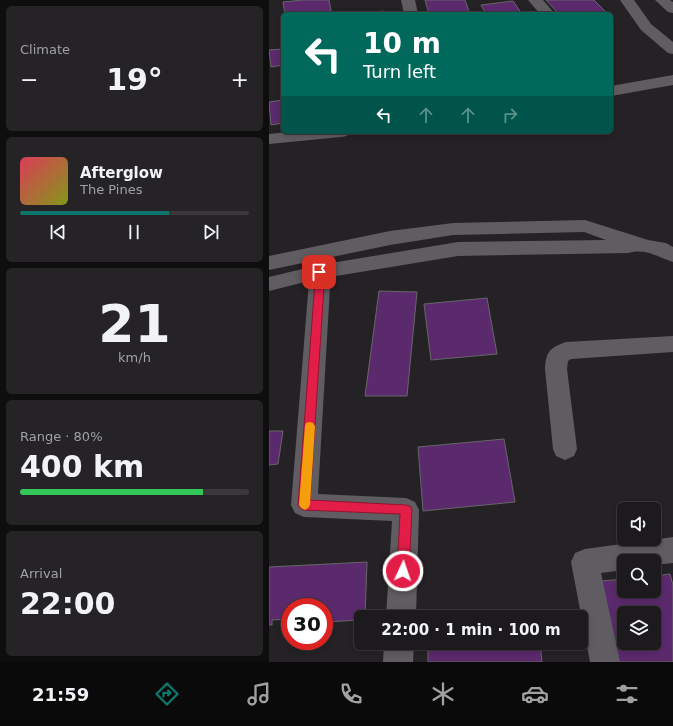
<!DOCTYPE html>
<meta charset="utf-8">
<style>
body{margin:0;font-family:"DejaVu Sans",sans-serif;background:#252325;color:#f1f3f6;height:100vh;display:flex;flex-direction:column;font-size:15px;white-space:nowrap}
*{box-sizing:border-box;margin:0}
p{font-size:13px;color:#a0a1a3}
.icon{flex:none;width:22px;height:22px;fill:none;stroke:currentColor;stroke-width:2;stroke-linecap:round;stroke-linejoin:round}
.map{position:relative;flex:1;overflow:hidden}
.sheet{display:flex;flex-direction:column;gap:6px;padding:6px;background:#0f0e0f;width:269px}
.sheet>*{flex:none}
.top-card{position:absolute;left:12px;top:12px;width:332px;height:122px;border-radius:6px;box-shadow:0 2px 6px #0003,0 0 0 1px #3a383b;background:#00695c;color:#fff;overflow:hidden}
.controls{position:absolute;left:348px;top:502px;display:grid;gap:8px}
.controls a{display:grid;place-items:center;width:44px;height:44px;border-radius:6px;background:#1c1a1c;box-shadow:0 2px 6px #0003,0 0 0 1px #3a383b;font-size:20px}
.speed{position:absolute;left:12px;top:598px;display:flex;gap:8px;font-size:20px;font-weight:700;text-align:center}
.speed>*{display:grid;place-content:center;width:52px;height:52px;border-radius:50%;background:#1c1a1c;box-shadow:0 2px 6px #0003,0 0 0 1px #3a383b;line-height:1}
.speed .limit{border:6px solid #d22;background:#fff;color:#111}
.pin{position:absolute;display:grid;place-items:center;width:34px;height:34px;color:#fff;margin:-17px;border-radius:8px;box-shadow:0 2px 6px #0006}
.me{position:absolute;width:44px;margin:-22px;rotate:3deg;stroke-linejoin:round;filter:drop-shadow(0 0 3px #0008)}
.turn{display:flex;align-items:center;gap:14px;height:84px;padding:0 16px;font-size:18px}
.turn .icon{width:52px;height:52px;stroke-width:2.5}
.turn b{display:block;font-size:28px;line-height:34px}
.lanes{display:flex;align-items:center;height:38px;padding:0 16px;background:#0003;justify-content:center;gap:20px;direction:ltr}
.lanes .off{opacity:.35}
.big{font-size:30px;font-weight:700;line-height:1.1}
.sheet .tile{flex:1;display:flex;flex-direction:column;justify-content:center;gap:6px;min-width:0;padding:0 14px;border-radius:6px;background:#252325}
.sheet .dial{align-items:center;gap:0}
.dial b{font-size:52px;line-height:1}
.song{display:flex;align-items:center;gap:12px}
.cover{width:48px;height:48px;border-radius:6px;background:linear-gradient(135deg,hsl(350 70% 55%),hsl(70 70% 35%))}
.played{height:4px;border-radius:2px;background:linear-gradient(90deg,#0f766e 65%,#3a383b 65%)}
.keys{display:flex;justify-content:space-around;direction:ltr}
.heat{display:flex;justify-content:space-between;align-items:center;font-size:22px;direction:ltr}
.charge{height:6px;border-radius:3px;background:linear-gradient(90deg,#34c759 80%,#3a383b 0)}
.trip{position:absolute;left:85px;top:610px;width:234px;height:40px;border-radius:6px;background:#1c1a1c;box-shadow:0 2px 6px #0003,0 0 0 1px #3a383b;font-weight:700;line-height:40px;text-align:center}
.menu{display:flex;height:64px;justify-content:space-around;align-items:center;background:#0b0a0b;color:#a0a1a3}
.menu .icon{width:28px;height:28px}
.menu .on{color:#0f766e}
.menu b{font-size:18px;color:#f1f3f6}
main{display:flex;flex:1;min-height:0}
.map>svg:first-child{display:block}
.building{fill:#5b2a6d;stroke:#68666a;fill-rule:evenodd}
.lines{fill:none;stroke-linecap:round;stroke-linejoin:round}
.minor{fill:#5f5d61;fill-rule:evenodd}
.route{fill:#e11d48;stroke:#92132f}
.slow{fill:#f59e0b}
</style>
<main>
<section class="sheet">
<div class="tile"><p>Climate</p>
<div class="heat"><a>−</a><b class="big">19°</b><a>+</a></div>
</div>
<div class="tile">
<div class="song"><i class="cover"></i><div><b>Afterglow</b><p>The Pines</p></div></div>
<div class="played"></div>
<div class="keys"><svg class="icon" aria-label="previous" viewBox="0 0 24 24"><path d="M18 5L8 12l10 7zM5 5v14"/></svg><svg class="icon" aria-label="pause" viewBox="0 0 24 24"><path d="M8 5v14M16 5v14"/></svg><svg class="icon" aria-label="next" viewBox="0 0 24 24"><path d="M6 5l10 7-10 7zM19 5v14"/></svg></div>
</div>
<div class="tile dial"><b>21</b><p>km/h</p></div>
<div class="tile"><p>Range · 80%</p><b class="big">400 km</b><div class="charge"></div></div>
<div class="tile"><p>Arrival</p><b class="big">22:00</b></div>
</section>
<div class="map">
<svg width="404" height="662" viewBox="0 0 404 662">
<rect width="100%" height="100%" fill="#252226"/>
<g class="building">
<polygon points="34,0 60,0 62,11 38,14 16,14 14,2"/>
<polygon points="156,0 196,0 201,14 160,14"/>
<polygon points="277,0 325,0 339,14 290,14"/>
<polygon points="244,1 253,14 217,14 212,5"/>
<polygon points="114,11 115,14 85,14"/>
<polygon points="14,49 14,65 2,67 0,50"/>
<polygon points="14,100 14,123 2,125 0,102"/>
<polygon points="110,291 148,292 138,396 96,396"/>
<polygon points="218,298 228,354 162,360 155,304"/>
<polygon points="0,431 14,431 9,464 0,465"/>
<polygon points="235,439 246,502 154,511 149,447"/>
<polygon points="98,562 96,617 92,617 92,620 56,622 55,607 21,607 21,619 3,620 3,625 0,625 0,567"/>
<path d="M401,574L404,585V662H349L332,581L355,579V591H385V576ZM355,613H385V643H355Z"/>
<polygon points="267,613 268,617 192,617"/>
<polygon points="159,643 271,643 273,662 159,662"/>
</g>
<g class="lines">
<g class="minor">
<polygon points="132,0 146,0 149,14 135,14"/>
<polygon points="259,0 274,0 286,14 271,14"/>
<polygon points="351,0 365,0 382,24 404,42 404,54 399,53 372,30"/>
<polygon points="386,0 401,0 404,2 404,13 399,12"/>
<polygon points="404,75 404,85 342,96 342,86"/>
<polygon points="19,132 80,132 78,136 72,137 0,144 0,134"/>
<path d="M316,220L379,240L397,243L404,247V262C388,257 377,248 360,253L189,256L61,277V287L49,494L137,498L146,502L150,510L147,617H117L123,521L35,517L26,513L22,505L40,281L0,291V277L50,265L189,242L337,240L315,232L184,235L121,245L0,270V256L121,231L184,223Z"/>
<path d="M404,336V352L302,359L299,361L298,369L308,449L305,456L296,460L287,456L284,449L276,369C277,352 280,348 297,342Z"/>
<polygon points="404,537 404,563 385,565 385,561 355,561 355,570 332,573 351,662 321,662 302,562 306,553 316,549"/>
<polygon points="115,643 145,643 144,662 114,662"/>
</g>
</g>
<polygon class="route" points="47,269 52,269 54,272 55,287 41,500 137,505 141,506 143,510 140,571 138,575 134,576 130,575 128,571 131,514 35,510 31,508 29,505"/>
<polygon class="slow" points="41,422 44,423 46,426 41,505 39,508 36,510 32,508 30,505 36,426 37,423"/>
</svg>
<div class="controls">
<a><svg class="icon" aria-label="sound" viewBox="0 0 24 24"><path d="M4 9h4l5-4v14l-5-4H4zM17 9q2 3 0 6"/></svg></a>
<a><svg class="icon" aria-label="search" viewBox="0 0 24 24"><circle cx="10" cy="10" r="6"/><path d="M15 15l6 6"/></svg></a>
<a><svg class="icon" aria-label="layers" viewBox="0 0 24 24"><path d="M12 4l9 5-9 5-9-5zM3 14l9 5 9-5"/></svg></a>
</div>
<div class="speed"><div class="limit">30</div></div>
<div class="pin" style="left:50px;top:272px;background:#d93025"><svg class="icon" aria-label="arrive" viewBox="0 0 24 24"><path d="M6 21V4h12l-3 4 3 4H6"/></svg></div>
<svg class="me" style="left:134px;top:571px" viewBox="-20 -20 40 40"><circle r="17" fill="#e11d48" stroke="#fff" stroke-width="3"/><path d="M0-11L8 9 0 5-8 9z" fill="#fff"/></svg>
<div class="trip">22:00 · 1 min · 100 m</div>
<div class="top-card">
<div class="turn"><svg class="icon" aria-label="left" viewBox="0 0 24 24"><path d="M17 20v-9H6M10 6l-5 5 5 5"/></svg><div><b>10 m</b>Turn left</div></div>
<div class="lanes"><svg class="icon" aria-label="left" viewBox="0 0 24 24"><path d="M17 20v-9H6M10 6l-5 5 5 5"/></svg><svg class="icon off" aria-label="ahead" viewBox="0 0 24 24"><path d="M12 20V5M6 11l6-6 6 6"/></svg><svg class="icon off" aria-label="ahead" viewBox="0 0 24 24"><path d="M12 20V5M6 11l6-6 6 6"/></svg><svg class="icon off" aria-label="right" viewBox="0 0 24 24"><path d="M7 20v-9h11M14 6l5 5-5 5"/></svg></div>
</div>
</div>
</main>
<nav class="menu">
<b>21:59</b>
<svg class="icon on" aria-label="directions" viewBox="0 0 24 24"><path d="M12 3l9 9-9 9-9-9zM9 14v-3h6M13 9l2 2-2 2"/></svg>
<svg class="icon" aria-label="music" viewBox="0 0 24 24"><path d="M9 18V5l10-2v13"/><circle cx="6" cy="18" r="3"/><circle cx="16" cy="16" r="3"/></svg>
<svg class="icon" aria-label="phone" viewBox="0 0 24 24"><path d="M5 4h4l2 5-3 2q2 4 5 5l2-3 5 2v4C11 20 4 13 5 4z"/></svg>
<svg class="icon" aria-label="climate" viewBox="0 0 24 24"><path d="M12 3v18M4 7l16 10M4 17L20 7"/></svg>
<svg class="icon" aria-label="car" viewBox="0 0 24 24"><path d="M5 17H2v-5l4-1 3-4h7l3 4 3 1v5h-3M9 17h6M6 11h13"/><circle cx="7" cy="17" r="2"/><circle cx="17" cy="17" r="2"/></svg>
<svg class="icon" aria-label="filters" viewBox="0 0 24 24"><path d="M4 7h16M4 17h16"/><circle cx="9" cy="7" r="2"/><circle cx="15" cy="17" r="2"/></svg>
</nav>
